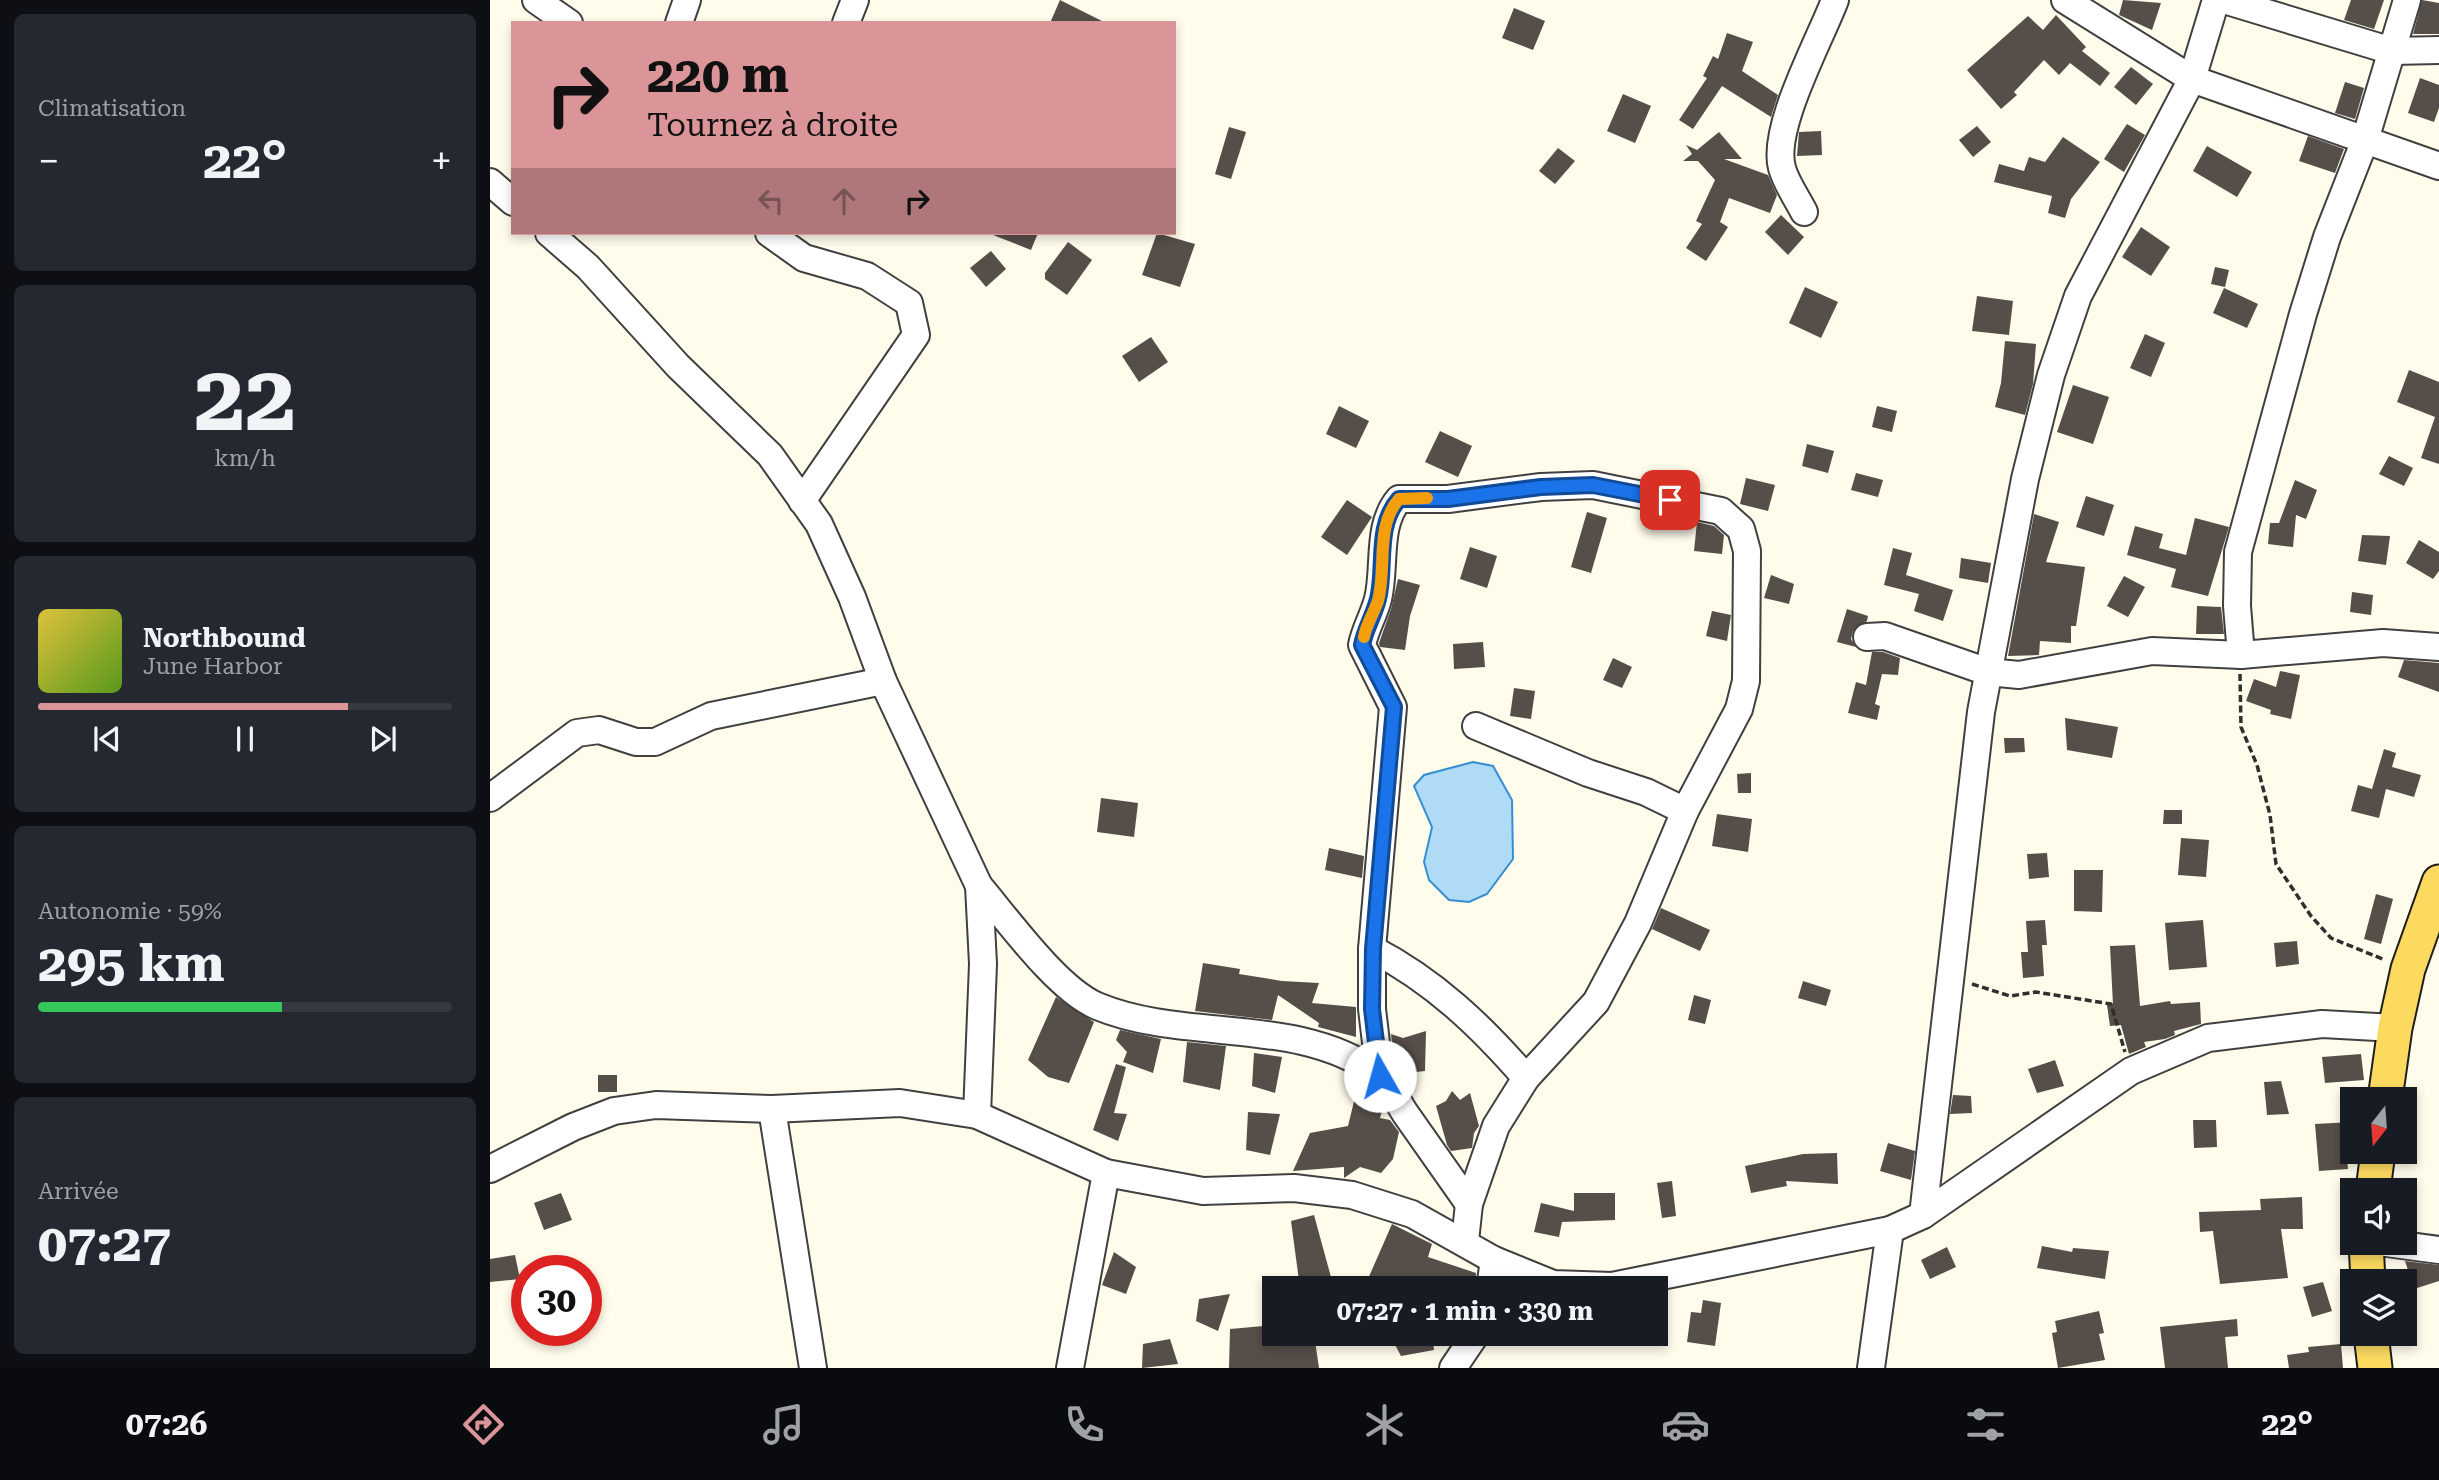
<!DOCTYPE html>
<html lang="fr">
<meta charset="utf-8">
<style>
body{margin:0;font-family:"Roboto Serif",serif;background:#242831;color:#f1f3f6;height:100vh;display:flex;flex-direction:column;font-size:26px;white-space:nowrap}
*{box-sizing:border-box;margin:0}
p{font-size:23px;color:#9ea1a6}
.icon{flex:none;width:38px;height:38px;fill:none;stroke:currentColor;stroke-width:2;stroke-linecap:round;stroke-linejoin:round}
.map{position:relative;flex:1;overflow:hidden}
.details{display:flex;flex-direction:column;gap:14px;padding:14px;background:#0d0f14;width:490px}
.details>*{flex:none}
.banner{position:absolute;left:21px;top:21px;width:665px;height:214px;border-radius:0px;box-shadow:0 4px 10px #0003;background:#db9598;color:#111;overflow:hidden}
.needle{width:46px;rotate:197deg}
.fabs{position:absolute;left:1850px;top:1087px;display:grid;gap:14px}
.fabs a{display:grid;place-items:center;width:77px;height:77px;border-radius:0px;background:#171b24;box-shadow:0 4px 10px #0003;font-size:35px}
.speed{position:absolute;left:21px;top:1255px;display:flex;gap:14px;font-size:35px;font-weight:700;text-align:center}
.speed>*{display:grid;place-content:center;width:91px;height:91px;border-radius:50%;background:#171b24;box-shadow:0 4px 10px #0003;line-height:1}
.speed .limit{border:10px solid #d22;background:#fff;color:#111}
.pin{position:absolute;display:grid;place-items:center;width:60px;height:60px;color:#fff;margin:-30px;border-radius:14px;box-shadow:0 4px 10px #0006}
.me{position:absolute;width:77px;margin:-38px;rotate:353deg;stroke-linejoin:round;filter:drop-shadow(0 0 5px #0008)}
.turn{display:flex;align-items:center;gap:24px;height:147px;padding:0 21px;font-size:32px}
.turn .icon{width:91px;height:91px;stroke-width:2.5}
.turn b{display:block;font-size:49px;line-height:60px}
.lanes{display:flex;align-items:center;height:66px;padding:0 21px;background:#0003;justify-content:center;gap:35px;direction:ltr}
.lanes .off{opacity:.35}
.big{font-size:52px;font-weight:700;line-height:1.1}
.details .tile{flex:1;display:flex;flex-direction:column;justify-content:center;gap:10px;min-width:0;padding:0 24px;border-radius:10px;background:#242831}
.details .dial{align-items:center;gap:0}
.dial b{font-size:91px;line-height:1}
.song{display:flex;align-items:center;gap:21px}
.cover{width:84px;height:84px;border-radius:10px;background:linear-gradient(135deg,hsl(50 70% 55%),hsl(90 70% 35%))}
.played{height:7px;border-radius:4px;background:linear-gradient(90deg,#db9598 75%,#363941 75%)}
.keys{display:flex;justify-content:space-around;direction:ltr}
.heat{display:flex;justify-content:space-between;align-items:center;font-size:38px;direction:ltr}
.charge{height:10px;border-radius:5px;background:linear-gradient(90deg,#34c759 59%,#363941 0)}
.trip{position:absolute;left:772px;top:1276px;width:406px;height:70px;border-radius:0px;background:#171b24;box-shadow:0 4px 10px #0003;font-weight:700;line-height:70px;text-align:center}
.tabs{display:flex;height:112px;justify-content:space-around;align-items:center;background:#090b0e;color:#9ea1a6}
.tabs .icon{width:49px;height:49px}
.tabs .active{color:#db9598}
.tabs b{font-size:32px;color:#f1f3f6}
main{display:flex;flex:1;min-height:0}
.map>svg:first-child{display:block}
.water{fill:#b0dbf7;stroke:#358ed0;stroke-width:2}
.building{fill:#564e49}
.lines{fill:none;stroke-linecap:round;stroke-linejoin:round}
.minor-casing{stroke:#404040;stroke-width:30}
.major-casing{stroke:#1e1e1e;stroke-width:37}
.path{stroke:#2f2f2f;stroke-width:3.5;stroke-dasharray:7 3.5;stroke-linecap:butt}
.minor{stroke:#fff;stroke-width:26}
.major{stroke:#fcda60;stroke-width:33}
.route-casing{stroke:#114b97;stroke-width:18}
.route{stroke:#1a73e8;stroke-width:12}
.slow{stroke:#f59e0b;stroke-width:12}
</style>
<main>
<section class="details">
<div class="tile"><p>Climatisation</p>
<div class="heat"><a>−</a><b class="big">22°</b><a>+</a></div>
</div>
<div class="tile dial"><b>22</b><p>km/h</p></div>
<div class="tile">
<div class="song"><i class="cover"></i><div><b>Northbound</b><p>June Harbor</p></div></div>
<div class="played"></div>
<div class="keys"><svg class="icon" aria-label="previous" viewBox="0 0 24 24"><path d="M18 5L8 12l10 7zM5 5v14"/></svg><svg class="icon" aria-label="pause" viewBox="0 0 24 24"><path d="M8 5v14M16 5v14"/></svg><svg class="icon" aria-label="next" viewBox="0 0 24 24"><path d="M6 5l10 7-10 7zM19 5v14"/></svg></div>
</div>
<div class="tile"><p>Autonomie · 59%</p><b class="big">295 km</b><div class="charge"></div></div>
<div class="tile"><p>Arrivée</p><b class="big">07:27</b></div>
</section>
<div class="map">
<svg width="1949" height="1368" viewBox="0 0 1949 1368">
<rect width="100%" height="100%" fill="#fffcec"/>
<polygon class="water" points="983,762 1003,766 1022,800 1023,859 997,894 979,902 959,900 939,880 934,862 942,827 924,786 934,775"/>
<g class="building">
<polygon points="570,0 616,23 560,23"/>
<polygon points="1633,0 1671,3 1662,30 1629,15"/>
<polygon points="1861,0 1894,0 1884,29 1854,20"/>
<polygon points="1932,0 1949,3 1949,34 1923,34"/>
<polygon points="1024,8 1055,21 1043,50 1012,38"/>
<polygon points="1566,15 1596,47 1592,51 1620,73 1610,86 1580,63 1569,75 1554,60 1524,92 1527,95 1511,109 1477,70 1538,16 1553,30"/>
<polygon points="1237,33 1263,42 1252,71 1288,95 1281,117 1232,86 1203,129 1189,120 1217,78 1213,76 1223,56 1228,59"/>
<polygon points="1641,67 1663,84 1646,105 1624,87"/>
<polygon points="1930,78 1949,85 1949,108 1944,122 1918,113"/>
<polygon points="1855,82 1874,88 1865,119 1845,113"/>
<polygon points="1133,94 1161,106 1145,143 1117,131"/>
<polygon points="1637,124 1655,135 1634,172 1614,159"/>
<polygon points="1487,126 1501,142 1483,157 1469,140"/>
<polygon points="739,127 756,132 741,179 725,174"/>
<polygon points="1331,131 1332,155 1307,156 1309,132"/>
<polygon points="1229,132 1252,159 1234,159 1278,175 1287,195 1280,213 1239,198 1230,222 1238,227 1216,261 1196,248 1212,224 1206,221 1225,180 1208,161 1193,161 1202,154 1196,145 1207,150"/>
<polygon points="1818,136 1854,149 1845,173 1809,161"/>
<polygon points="1573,137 1610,162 1581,199 1575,218 1558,213 1562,196 1504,182 1509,164 1534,171 1539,157 1555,162"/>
<polygon points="1717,146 1762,172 1747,197 1703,171"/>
<polygon points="1068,148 1085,161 1065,184 1049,171"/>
<polygon points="1291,215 1314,237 1298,255 1275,232"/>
<polygon points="1651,227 1680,247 1661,276 1632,257"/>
<polygon points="498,233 548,233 541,250"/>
<polygon points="667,233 705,244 690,287 652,275"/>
<polygon points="578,242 602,260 577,295 555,279 555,273"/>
<polygon points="501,251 516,269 496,287 480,268"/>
<polygon points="1725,267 1739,270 1735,287 1721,284"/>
<polygon points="1315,287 1348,302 1331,338 1299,323"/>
<polygon points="1734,288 1768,304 1757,328 1723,313"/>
<polygon points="1487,296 1523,301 1519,335 1482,331"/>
<polygon points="1655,334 1675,343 1661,377 1640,368"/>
<polygon points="661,337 678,362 649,382 632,356"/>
<polygon points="1515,341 1546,344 1543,384 1535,415 1505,407 1511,383"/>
<polygon points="1919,370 1949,382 1949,464 1931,458 1945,417 1907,402"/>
<polygon points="1583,385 1619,397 1603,444 1567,432"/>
<polygon points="849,406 879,421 866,448 836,434"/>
<polygon points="1387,406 1407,411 1402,432 1382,427"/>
<polygon points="950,431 982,446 968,477 935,462"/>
<polygon points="1317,444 1344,451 1338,473 1312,466"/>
<polygon points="1899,456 1923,468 1914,486 1889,474"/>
<polygon points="1366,473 1393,480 1388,497 1361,490"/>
<polygon points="1256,478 1285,485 1278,511 1250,504"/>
<polygon points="1805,480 1827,490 1816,519 1806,515 1803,547 1778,544 1780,523 1789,523"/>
<polygon points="1596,496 1624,505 1614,536 1586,527"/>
<polygon points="857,500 882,517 857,555 831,537"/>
<polygon points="1097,512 1117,518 1101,573 1081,567"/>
<polygon points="1544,514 1569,522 1556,562 1595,567 1586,626 1581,626 1581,643 1550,641 1549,655 1518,656"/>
<polygon points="1705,518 1739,527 1718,596 1681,587 1686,569 1637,555 1645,526 1673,534 1669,548 1696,555"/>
<polygon points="1207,522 1224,526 1234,535 1232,554 1204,551"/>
<polygon points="1872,535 1900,536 1896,565 1868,561"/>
<polygon points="1929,540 1949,552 1949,571 1943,579 1916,563"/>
<polygon points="980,547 1007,556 997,588 970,579"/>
<polygon points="1403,548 1422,553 1416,575 1463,590 1453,621 1424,611 1429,594 1394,585"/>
<polygon points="1471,558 1501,563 1498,583 1469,578"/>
<polygon points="1281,575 1304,584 1299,604 1274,598"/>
<polygon points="1634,576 1655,587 1638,617 1617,606"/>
<polygon points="908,579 930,585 920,616 915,650 890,647 889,643 901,609"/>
<polygon points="1862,592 1883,595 1881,615 1860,612"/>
<polygon points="1707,606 1731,607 1734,634 1706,634"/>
<polygon points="1357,609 1378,616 1377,621 1363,631 1361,639 1366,647 1347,642"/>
<polygon points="1222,611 1241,615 1237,641 1216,636"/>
<polygon points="993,642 995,667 964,669 963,644"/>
<polygon points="1382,652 1393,652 1410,658 1408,675 1392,674 1385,704 1390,706 1387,720 1358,713 1366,682 1376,685"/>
<polygon points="1123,658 1142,667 1132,688 1113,680"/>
<polygon points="1914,660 1949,663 1949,692 1908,677"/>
<polygon points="1790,671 1810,675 1801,719 1780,714 1781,710 1756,701 1764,679 1786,687"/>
<polygon points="1024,688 1045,691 1041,719 1020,716"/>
<polygon points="1575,718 1628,727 1622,758 1577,750"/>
<polygon points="1514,738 1534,738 1535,752 1515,753"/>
<polygon points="1894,749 1906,753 1902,767 1931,775 1924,797 1896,789 1889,818 1861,811 1868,785 1882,789"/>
<polygon points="1261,773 1261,793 1248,793 1247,774"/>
<polygon points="611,798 648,803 644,837 607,832"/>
<polygon points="1674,810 1692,810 1692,824 1673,824"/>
<polygon points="1227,814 1262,819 1258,852 1222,846"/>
<polygon points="1691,838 1719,840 1716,877 1688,875"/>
<polygon points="839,848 874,856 872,878 835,870"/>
<polygon points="1557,853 1559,877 1539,879 1537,854"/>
<polygon points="1584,870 1613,870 1612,912 1584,911"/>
<polygon points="1886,894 1903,899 1891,944 1874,939"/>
<polygon points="1171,908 1220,930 1210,951 1162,929"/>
<polygon points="1555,920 1557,945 1552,945 1554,976 1533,978 1531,952 1538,952 1536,921"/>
<polygon points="1713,920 1717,967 1679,970 1675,923"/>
<polygon points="1807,941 1809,964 1786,967 1784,943"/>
<polygon points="1645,945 1650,1006 1680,1001 1681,1004 1710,1002 1711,1024 1684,1031 1685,1035 1675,1039 1654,1042 1656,1047 1639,1054 1631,1025 1620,1026 1617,1005 1623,1005 1620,946"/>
<polygon points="713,963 750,969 749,974 792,981 829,983 822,1003 866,1007 866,1037 828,1027 829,1023 788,995 782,1020 705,1011"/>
<polygon points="1313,981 1341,990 1336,1006 1308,998"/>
<polygon points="1204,995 1221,1000 1215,1024 1198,1020"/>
<polygon points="566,997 604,1022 579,1083 558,1077 538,1060"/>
<polygon points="630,1030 671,1039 663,1073 633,1062 637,1052 626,1040"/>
<polygon points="936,1031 935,1071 909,1074 905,1069 901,1034 913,1038"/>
<polygon points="697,1042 736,1046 730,1090 693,1082"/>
<polygon points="764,1053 792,1057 785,1093 762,1086"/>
<polygon points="1871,1054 1874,1080 1835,1083 1832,1057"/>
<polygon points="1565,1060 1574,1086 1547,1093 1538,1069"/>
<polygon points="626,1064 636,1067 624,1113 637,1114 628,1141 603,1130"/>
<rect x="108" y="1075" width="19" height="17"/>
<polygon points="869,1081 881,1089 893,1107 890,1118 900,1120 909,1132 903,1159 891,1173 870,1167 854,1178 854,1167 803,1171 820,1133 858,1126"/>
<polygon points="1791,1081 1799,1114 1777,1115 1774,1082"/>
<polygon points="962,1091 970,1100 980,1093 989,1126 984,1133 982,1148 961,1151 957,1145 946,1106 956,1101"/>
<polygon points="1463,1095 1481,1096 1482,1113 1460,1114"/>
<polygon points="758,1112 790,1114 780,1155 756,1150"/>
<polygon points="1703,1120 1726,1120 1727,1147 1704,1148"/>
<polygon points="1862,1122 1862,1148 1856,1148 1858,1169 1829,1171 1825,1124"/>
<polygon points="1398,1143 1425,1151 1421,1180 1390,1171"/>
<polygon points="1347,1153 1348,1184 1296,1181 1297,1186 1261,1193 1255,1166 1313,1154"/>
<polygon points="1182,1181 1186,1216 1172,1218 1167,1183"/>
<polygon points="71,1193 82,1220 54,1230 44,1203"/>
<polygon points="1084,1193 1125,1193 1125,1220 1072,1222 1069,1237 1044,1232 1051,1203 1084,1211"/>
<polygon points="1812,1197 1813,1229 1791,1229 1798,1278 1730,1284 1723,1231 1710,1232 1709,1212 1771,1210 1770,1199"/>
<polygon points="824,1215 844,1288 810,1288 801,1221"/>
<polygon points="902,1224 942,1244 938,1257 986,1273 985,1288 874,1288"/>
<polygon points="1552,1246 1582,1252 1583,1248 1619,1251 1615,1279 1547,1268"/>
<polygon points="1457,1247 1466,1267 1440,1279 1431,1260"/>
<polygon points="624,1252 646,1267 636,1294 612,1285"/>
<polygon points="25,1255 30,1279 0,1282 0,1259"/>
<polygon points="1915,1261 1949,1265 1949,1281 1924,1289"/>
<polygon points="1833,1282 1842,1311 1822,1317 1813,1287"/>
<polygon points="740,1294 728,1331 706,1321 709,1299"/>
<polygon points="1213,1300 1231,1303 1225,1346 1197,1342 1201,1312 1211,1313"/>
<polygon points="1609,1311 1614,1333 1609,1334 1615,1360 1568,1368 1562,1333 1567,1332 1565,1321"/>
<polygon points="1747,1319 1748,1336 1735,1337 1738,1368 1675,1368 1670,1327"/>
<polygon points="784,1325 784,1334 824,1334 829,1368 739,1368 740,1329"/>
<polygon points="917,1334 942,1334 944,1350 911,1356 903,1341"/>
<polygon points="680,1339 688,1364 652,1368 653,1344"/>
<polygon points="1851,1344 1853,1368 1799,1368 1797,1355 1819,1352 1818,1347"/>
</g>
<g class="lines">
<g class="minor-casing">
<g id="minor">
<polyline points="46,0 79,23"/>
<polyline points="1575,0 1702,79 1726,0"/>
<polyline points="1734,0 1902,51 1949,50"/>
<polyline points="1917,0 1875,140 1837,237 1813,314 1748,552 1747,606 1751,655 1893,643 1949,647"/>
<polyline points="189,23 197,0"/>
<polyline points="356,23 365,0"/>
<polyline points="0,182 23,202"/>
<path d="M1314,212C1307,198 1296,183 1292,168C1281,128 1330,40 1345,0"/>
<polyline points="59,233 98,267 188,366 280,455 329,524 362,597 393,681 489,886 493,964 487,1115"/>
<polyline points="279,233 314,258 377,276 419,303 426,335 312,501"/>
<polyline points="1377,637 1395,636 1498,672 1529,675 1662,651 1751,655"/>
<polyline points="986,726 1098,773 1156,792 1195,811"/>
<polyline points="0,798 87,733 109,730 146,742 165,742 221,716 393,681"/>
<path d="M489,886C518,920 567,989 607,1006C696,1043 807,1015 888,1074C899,1083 907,1101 915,1113C936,1143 958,1174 979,1204"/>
<path d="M882,949C944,981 991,1026 1036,1078"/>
<path d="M890,1076L882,1009V949L903,707L872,645C875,629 884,615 888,599C896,567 886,526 909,499H958L1051,487L1103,485L1231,511L1251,529L1257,551L1256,681L1249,709L1195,811L1148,923L1106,1002L1036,1078L1006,1126L979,1204L975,1241"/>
<polyline points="282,1109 323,1368"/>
<polyline points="0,1169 83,1127 124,1111 166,1105 282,1109 410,1103 487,1115 616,1173 713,1191 804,1188 862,1195 922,1214 1004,1260 1063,1284 1122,1286 1400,1230 1433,1215 1641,1071 1718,1038 1832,1024 1905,1028"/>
<polyline points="1433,1215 1491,712 1535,479 1561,375 1588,296 1702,79 1949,166"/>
<polyline points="1889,1242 1949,1250"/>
<polyline points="1000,1288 1004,1260"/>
<polyline points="580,1368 616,1173"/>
<polyline points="963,1368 986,1334"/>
<polyline points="1381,1368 1400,1230"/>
</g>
</g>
<g class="major-casing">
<g id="major">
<polyline points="1895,1099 1905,1028 1918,969 1949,882"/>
<polyline points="1883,1190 1888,1152"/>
<polyline points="1876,1242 1878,1281"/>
<polyline points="1881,1334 1885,1368"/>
</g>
</g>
<g class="path">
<polyline points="1750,674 1751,727 1767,765 1780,815 1786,864 1821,916 1841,938 1895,960"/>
<polyline points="1482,984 1520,996 1546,992 1621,1004 1635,1052"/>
</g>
<use href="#minor" class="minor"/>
<use href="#major" class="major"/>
</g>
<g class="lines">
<g class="route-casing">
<path id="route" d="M890,1076L882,1009L883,949L904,707L872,645C875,629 884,615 888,599C896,567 885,526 909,499H958L1051,487L1103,485L1180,500"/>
</g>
<use href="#route" class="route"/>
<path class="slow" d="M874,637C876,624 884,613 888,601C897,568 885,526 909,499L937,498"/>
</g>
</svg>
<div class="fabs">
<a><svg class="needle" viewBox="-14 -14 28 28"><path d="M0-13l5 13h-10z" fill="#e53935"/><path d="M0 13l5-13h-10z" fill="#9ea1a6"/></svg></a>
<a><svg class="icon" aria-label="sound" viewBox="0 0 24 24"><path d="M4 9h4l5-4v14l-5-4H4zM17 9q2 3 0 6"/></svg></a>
<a><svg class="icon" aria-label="layers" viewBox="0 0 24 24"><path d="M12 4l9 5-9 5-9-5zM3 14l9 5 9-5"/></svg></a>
</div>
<div class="speed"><div class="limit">30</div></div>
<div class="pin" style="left:1180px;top:500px;background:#d93025"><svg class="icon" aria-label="arrive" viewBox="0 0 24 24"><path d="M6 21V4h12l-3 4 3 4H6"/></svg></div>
<svg class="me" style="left:890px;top:1076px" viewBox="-20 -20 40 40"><circle r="19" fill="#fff"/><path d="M0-13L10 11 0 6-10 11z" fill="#1a73e8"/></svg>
<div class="trip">07:27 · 1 min · 330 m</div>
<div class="banner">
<div class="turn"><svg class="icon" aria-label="right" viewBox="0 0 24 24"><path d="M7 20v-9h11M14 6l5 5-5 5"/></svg><div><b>220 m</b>Tournez à droite</div></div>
<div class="lanes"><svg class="icon off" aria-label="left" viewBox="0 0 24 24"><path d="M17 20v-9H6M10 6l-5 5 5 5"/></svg><svg class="icon off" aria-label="ahead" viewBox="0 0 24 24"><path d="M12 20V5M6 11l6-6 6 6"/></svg><svg class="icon" aria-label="right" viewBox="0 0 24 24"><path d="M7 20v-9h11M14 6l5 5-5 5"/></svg></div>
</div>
</div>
</main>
<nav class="tabs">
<b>07:26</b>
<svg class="icon active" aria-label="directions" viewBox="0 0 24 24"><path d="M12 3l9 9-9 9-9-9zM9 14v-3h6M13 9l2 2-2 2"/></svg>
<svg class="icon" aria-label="music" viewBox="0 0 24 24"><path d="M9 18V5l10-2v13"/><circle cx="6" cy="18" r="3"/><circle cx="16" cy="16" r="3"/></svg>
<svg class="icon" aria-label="phone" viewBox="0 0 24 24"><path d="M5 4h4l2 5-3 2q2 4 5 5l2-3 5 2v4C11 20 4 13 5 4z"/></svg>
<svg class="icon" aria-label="climate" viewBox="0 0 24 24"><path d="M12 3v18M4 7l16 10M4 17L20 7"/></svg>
<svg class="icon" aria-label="car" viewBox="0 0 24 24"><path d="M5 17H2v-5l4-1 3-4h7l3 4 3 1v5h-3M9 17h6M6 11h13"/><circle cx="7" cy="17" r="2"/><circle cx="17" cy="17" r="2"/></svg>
<svg class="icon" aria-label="filters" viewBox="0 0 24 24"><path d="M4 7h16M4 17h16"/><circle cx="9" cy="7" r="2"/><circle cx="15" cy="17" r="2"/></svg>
<b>22°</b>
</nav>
